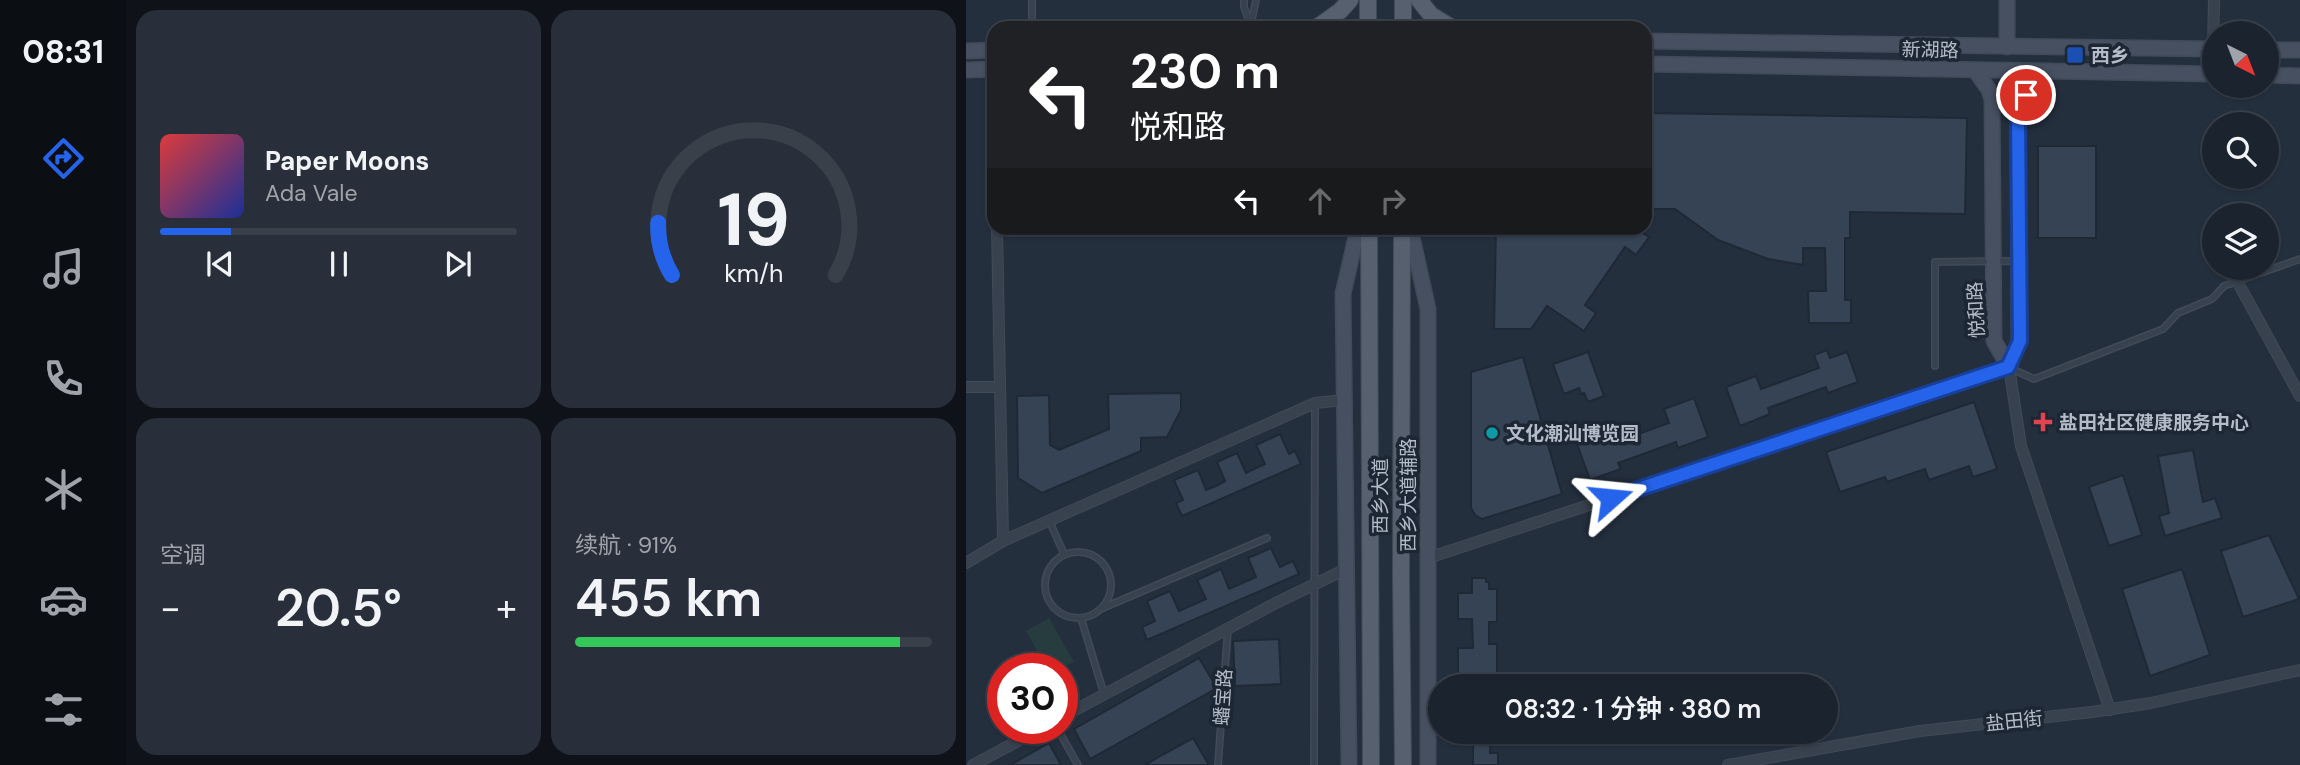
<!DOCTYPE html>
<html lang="zh">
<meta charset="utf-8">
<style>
body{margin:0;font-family:"DM Sans","Noto Sans SC",sans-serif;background:#282f3a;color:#f1f3f6;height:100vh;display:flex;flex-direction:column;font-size:26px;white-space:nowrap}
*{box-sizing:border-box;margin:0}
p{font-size:23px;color:#a0a4aa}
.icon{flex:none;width:38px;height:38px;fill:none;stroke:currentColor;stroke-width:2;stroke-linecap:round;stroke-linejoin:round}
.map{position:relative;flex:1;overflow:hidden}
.side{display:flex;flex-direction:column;gap:10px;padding:10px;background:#0f1319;width:840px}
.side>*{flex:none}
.hud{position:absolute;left:21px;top:21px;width:665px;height:214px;border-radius:21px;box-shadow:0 2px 5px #0004,0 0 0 2px #39404a;background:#202124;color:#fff;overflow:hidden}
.needle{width:46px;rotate:138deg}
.controls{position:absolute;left:1236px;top:21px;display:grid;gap:14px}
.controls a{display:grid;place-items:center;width:77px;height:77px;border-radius:50%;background:#1b232e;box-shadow:0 2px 5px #0004,0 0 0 2px #39404a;font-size:35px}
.speed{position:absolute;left:21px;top:653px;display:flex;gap:14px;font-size:35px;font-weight:700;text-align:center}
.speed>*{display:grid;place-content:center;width:91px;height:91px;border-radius:50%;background:#1b232e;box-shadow:0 2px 5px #0004,0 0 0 2px #39404a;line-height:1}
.speed .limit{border:10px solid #d22;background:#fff;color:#111}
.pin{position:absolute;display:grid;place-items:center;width:60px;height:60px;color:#fff;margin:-30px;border:4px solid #fff;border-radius:50%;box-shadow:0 2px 7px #0007}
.me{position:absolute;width:77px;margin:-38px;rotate:72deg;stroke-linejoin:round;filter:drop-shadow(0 0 5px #0008)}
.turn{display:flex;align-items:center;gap:24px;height:147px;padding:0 28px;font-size:32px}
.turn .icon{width:91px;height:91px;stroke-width:2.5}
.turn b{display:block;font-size:49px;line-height:60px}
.lanes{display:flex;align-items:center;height:66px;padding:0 28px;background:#0003;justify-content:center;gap:35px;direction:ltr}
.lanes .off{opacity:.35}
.big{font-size:52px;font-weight:600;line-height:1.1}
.side .card{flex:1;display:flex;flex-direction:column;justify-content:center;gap:10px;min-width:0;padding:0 24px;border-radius:21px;background:#282f3a}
.side .dial{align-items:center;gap:0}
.dial svg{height:182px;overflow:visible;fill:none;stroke:#39404a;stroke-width:7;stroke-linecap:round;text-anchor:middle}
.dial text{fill:#f1f3f6;stroke:none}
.song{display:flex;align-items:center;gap:21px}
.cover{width:84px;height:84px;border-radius:10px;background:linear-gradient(135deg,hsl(0 70% 55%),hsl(230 70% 35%))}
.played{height:7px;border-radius:4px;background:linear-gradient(90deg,#2563eb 20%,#39404a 20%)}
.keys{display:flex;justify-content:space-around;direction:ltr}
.heat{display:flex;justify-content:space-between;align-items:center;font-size:38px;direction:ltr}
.charge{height:10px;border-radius:5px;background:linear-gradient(90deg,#34c759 91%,#39404a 0)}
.side .tiles{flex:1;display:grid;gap:10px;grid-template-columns:repeat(2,1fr)}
.trip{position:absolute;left:462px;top:674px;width:410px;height:70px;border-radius:35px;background:#1b232e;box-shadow:0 2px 5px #0004,0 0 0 2px #39404a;font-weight:600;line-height:70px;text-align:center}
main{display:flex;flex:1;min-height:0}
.tab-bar{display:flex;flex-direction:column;width:126px;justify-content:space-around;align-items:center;background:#0b0e12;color:#a0a4aa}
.tab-bar .icon{width:49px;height:49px}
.tab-bar .on{color:#2563eb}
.tab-bar b{font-size:32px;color:#f1f3f6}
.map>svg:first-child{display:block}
.green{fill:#263c3f}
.building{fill:#364354;stroke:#1f2835;stroke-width:2}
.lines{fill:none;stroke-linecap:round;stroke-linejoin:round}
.lane-casing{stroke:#414a57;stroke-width:8}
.street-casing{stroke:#414a57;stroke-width:12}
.secondary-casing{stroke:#414a57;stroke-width:17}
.primary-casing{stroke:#414a57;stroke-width:18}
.lane{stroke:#38414e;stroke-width:5}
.street{stroke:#38414e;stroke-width:10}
.secondary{stroke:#465061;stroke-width:14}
.primary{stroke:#56606e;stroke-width:16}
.route-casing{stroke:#184099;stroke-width:18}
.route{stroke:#2563eb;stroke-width:12}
.transit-dot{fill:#1a4fb4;stroke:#1d2633;stroke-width:2.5}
.health-dot{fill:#e0444e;stroke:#1d2633;stroke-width:2.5}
.culture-dot{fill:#0f9aa8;stroke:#1d2633;stroke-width:2.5}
.labels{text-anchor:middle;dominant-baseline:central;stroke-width:7;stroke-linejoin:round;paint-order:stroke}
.street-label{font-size:19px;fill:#b4bcc9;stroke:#1d2633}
.poi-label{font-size:19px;font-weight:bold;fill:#b4bcc9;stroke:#1d2633;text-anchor:start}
</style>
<main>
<nav class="tab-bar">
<b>08:31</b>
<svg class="icon on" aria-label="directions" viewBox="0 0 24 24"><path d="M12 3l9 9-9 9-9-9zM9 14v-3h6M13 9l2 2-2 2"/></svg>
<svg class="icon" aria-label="music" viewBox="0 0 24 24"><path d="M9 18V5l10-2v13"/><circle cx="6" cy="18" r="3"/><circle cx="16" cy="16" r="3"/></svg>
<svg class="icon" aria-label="phone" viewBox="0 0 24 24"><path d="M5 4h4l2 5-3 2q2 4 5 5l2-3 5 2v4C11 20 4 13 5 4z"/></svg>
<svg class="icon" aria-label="climate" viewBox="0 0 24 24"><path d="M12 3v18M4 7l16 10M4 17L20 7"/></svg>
<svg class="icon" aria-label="car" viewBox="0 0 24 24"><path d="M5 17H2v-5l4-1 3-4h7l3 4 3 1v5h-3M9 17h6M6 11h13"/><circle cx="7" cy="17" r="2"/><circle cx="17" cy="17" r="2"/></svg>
<svg class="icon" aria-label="filters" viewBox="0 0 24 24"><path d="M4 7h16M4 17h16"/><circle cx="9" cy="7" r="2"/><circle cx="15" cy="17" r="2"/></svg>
</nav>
<section class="side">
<div class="tiles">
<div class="card">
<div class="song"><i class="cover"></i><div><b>Paper Moons</b><p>Ada Vale</p></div></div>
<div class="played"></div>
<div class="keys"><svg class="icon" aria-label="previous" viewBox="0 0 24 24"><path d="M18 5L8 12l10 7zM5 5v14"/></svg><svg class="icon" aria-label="pause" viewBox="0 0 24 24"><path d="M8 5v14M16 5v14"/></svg><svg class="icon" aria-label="next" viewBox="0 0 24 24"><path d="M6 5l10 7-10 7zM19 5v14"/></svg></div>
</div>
<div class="card dial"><svg viewBox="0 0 100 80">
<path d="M14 69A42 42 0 1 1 86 69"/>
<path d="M14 69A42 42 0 0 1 8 46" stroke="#2563eb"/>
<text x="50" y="56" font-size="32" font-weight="700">19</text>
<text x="50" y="72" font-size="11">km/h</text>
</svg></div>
<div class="card"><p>空调</p>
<div class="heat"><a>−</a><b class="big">20.5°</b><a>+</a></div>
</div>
<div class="card"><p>续航 · 91%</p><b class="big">455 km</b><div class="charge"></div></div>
</div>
</section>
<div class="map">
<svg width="1334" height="765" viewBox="0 0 1334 765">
<rect width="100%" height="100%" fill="#242f3e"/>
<polygon class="green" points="83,618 108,662 96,668 81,668 60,631"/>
<g class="building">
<polygon points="679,113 1001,118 999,214 884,212 884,238 879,238 879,300 885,300 885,323 843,323 842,291 860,291 859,248 837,248 837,265 802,259 752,240 709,209 679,209"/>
<rect x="1072" y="146" width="58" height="92"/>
<polygon points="530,228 669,228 683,237 670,255 659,247 619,305 630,313 618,331 581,306 565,329 528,329"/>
<polygon points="861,350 864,358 881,352 892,382 862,393 860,387 802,408 804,414 774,426 760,387 790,376 795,389 853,368 848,355"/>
<polygon points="622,352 638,396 622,402 618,393 615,394 613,388 598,394 587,364"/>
<polygon points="557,357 596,494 516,519 509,515 505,508 505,372"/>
<polygon points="215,393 215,410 201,437 175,438 175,451 76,493 52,478 51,396 83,395 84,445 93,450 143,429 142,394"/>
<polygon points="728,398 742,437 712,448 710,442 652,463 655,469 624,480 610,441 640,430 645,444 703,423 698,409"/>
<polygon points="1008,402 1031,469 1007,477 1003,466 963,480 959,469 921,482 919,477 874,492 860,452"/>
<polygon points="314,434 323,454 329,451 335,464 216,516 210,503 217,500 208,480 232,470 240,490 250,486 259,481 251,462 271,453 280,473 290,468 299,464 290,445"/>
<polygon points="1227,450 1237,502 1249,498 1256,518 1199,536 1193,516 1203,513 1192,456"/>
<polygon points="1157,475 1176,535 1143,546 1123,487"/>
<polygon points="1303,535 1333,599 1277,617 1255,551"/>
<polygon points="305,548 314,567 327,561 333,574 181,640 176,627 189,621 181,601 204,591 213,611 240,599 231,580 255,569 263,589 290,577 282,558"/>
<polygon points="1216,569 1244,655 1184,676 1156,589"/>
<polygon points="506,578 520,578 520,582 523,582 523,589 531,589 531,622 523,622 523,644 531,644 531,677 524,677 524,684 520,686 507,686 507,673 492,674 492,648 507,648 506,619 492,619 492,593 506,593"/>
<polygon points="313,639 315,684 269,686 267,641"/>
<polygon points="233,658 251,688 124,759 108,729"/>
<polygon points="507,732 524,732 524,753 532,753 532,765 507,765"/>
<polygon points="227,738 243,765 179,765 196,755"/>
<polygon points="83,743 95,765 44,765"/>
</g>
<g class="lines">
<g class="lane-casing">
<g id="lane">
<polyline points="278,0 278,7 284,23"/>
<polyline points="66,28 66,0"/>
<polyline points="284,28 290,0"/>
<polyline points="969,366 969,262 1050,261"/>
<polyline points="1044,368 1068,379 1197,329 1212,313 1246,299 1258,286 1334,259"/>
<polyline points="83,520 98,554"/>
<circle cx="112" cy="585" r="33"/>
<polyline points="137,608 301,538"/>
<polyline points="115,618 138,694"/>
<polyline points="91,728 112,765"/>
<polyline points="252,765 262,628"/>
<polyline points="348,765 349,403"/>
</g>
</g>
<g class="street-casing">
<g id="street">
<polyline points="1247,49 1248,0"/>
<polyline points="31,228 37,541"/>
<polyline points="1271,281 1334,396"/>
<polyline points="0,387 34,387"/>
<polyline points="462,558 1043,367 1055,446 1144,710"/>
<polyline points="0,563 37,541 349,403 378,400"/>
<polyline points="96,717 310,603 380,569"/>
<polyline points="7,765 76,728"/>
<polyline points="762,765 954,731 1126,712 1185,703 1334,670"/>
</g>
</g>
<g class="secondary-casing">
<g id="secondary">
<polyline points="1041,0 1041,47"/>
<polyline points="679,41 1248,49"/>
<polyline points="1300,50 1334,50"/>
<polyline points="0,51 28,50"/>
<polyline points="679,64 1248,74"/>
<polyline points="0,70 28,69"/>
<polyline points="1009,70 1023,90 1026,99 1028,341 1043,367"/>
<polyline points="1300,75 1334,76"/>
<polyline points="444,228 462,309 462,765"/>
<path d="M1043,367L1053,341L1052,117C1055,97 1069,85 1082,71"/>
<polyline points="383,765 377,294 392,228"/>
</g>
</g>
<g class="primary-casing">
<g id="primary">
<polyline points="402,0 402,28"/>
<polyline points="437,0 437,28"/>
<polyline points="453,0 465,15 486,28"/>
<polyline points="350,28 374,11 384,0"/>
<polyline points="403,228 405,765"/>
<polyline points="436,228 435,577 437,765"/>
</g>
</g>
<use href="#lane" class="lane"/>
<use href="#street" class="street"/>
<use href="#secondary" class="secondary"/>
<use href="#primary" class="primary"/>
</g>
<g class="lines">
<g class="route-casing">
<polyline id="route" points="645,498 1042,367 1054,341 1052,117 1055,103 1060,95"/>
</g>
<use href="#route" class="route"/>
</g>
<rect class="transit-dot" x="1100" y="46" width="18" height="18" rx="3.5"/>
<path class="health-dot" d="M1073.5 411.5h7v7h7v7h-7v7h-7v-7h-7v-7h7z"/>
<circle class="culture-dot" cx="526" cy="433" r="7"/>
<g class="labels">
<g class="street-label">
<text transform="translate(964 50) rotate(1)">新湖路</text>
<text transform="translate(1010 310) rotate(-93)">悦和路</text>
<text transform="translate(442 495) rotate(-90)">西乡大道辅路</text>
<text transform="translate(414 496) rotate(-90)">西乡大道</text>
<text transform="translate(257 697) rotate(-86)">蟠宝路</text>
<text transform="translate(1048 721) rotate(-6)">盐田街</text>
</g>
<g class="poi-label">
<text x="1125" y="55">西乡</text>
<text x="1093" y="422">盐田社区健康服务中心</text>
<text x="540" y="433">文化潮汕博览园</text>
</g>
</g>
</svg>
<div class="controls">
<a><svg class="needle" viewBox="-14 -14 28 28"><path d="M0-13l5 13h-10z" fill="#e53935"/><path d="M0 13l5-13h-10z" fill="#a0a4aa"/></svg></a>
<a><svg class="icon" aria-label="search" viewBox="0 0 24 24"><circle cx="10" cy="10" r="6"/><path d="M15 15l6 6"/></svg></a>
<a><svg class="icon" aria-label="layers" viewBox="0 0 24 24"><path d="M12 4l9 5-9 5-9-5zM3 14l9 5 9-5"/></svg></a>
</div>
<div class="speed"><div class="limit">30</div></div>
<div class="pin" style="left:1060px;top:95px;background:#d93025"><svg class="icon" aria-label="arrive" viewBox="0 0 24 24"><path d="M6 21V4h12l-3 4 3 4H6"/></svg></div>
<svg class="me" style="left:645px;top:498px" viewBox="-20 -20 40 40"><path d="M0-17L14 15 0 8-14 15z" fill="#2563eb" stroke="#fff" stroke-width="4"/></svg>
<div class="trip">08:32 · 1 分钟 · 380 m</div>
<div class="hud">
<div class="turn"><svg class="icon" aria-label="left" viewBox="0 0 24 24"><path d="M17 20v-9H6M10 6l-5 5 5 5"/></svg><div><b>230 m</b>悦和路</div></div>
<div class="lanes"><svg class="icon" aria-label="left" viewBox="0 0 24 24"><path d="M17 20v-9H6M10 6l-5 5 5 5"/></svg><svg class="icon off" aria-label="ahead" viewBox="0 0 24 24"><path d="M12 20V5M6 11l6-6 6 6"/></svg><svg class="icon off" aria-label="right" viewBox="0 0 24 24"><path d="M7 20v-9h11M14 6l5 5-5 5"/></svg></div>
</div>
</div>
</main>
